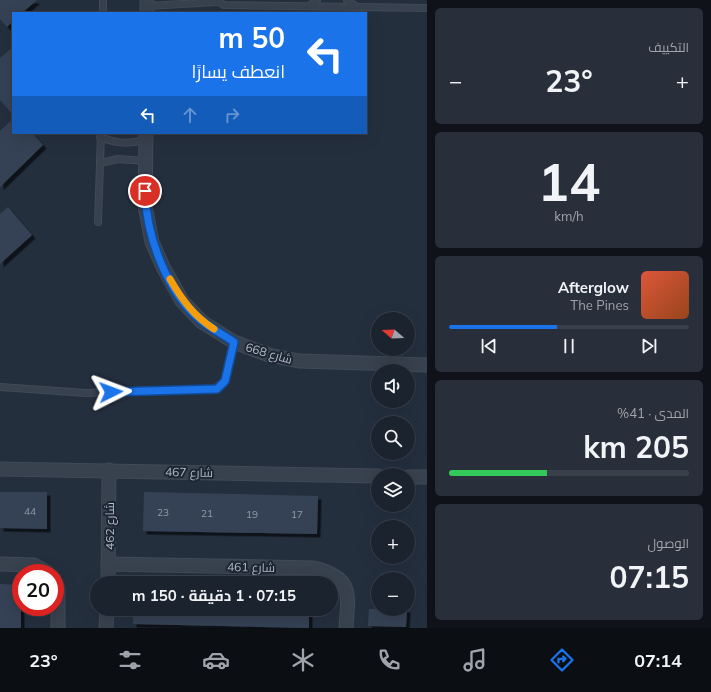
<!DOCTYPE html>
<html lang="ar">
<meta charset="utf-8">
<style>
body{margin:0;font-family:Mulish,Cairo,sans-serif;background:#282f3a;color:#f1f3f6;direction:rtl;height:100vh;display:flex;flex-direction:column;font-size:15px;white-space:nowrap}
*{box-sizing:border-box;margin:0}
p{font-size:13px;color:#a0a4aa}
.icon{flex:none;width:22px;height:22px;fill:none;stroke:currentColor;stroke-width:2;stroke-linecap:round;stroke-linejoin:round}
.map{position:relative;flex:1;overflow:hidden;direction:ltr}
.details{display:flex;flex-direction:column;gap:8px;padding:8px;background:#0f1319;width:284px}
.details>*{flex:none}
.guide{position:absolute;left:12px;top:12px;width:355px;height:122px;border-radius:0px;box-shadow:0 4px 16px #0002,0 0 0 1px #39404a;direction:rtl;background:#1a73e8;color:#fff;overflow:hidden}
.needle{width:26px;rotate:289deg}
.tools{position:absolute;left:371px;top:312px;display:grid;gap:8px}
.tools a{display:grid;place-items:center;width:44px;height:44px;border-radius:50%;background:#1b232e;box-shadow:0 4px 16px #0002,0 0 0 1px #39404a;font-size:20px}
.speed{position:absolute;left:12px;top:564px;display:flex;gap:8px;font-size:20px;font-weight:700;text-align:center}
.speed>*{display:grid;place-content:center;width:52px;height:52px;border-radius:50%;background:#1b232e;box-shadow:0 4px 16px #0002,0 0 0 1px #39404a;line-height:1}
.speed .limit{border:6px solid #d22;background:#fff;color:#111}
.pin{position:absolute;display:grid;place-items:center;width:34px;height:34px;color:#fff;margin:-17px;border:2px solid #fff;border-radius:50%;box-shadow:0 1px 4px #0007}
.me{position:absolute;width:44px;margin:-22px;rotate:87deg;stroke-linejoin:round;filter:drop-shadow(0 0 3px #0008)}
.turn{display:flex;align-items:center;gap:14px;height:84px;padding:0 16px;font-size:18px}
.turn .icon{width:52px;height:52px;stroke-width:2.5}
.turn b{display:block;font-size:28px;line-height:34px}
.lanes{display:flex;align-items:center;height:38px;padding:0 16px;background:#0003;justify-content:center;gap:20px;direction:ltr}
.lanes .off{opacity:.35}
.big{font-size:30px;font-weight:700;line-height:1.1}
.details .widget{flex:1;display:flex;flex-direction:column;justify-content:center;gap:6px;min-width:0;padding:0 14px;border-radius:6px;background:#282f3a}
.details .dial{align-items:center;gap:0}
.dial b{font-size:52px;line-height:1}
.song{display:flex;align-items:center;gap:12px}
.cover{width:48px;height:48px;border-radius:6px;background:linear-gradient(135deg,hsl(10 70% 55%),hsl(20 70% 35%))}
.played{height:4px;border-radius:2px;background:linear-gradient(90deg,#1a73e8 45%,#39404a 45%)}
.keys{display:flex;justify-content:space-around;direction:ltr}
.heat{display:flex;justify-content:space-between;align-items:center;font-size:22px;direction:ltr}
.charge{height:6px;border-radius:3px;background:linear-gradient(90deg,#34c759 41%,#39404a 0)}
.trip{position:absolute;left:90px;top:576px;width:248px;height:40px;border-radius:20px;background:#1b232e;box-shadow:0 4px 16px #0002,0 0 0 1px #39404a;font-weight:700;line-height:40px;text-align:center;direction:rtl}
.tabs{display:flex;height:64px;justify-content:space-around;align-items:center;background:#0b0e12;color:#a0a4aa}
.tabs .icon{width:28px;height:28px}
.tabs .on{color:#1a73e8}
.tabs b{font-size:18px;color:#f1f3f6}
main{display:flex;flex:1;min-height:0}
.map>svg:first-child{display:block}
.building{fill:#364354;filter:url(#shadow)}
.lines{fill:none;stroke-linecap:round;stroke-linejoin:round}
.service-casing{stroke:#414a57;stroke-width:8}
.minor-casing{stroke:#414a57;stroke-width:15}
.service{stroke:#38414e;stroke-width:6}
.minor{stroke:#38414e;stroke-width:13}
.route-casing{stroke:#114b97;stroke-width:10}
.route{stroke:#1a73e8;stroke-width:7}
.slow{stroke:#f59e0b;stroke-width:7}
.labels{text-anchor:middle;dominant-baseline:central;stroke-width:4;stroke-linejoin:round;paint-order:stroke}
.number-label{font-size:10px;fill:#929caa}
.street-label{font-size:12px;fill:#b4bcc9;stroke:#1d2633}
</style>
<main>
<section class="details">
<div class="widget"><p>التكييف</p>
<div class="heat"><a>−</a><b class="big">23°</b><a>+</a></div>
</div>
<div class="widget dial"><b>14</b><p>km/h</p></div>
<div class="widget">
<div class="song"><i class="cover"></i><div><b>Afterglow</b><p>The Pines</p></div></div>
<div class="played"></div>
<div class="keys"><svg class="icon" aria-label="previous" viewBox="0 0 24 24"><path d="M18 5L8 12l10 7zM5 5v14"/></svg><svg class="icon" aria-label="pause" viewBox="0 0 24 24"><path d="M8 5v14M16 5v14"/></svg><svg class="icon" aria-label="next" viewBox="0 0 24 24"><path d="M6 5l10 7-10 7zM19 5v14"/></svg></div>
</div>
<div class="widget"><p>المدى · 41%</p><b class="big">205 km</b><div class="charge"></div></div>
<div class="widget"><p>الوصول</p><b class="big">07:15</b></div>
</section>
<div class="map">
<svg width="427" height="628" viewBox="0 0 427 628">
<defs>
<filter id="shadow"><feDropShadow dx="3.5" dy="3.5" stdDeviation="0" flood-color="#0009"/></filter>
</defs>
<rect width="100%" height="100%" fill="#242f3e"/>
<g class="building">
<polygon points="0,0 37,0 22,13 13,13 13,21 7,27 0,19"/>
<polygon points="13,47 13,115 0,100 0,58"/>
<polygon points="13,119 13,133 32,133 43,145 0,187 0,131"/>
<polygon points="8,207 32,235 0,264 0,214"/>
<polygon points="0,492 47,492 47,529 0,528"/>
<polygon points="144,492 318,496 317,534 143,531"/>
<polygon points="0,584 17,585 21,588 21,628 0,628"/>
<polygon points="134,609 309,609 309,628 133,624"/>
<polygon points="369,609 407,609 406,627 368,626"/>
</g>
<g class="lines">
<g class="service-casing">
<g id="service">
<polyline points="216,0 224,5 427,8"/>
<polyline points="347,0 357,7"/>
<polyline points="147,6 217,2"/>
<polyline points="309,6 317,0"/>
<polyline points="103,13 103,0"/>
<path d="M100,137C118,144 127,144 145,140"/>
<polyline points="100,163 118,159 145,161"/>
<polyline points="98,222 101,133"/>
<polyline points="0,387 86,393 157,390 211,390 221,385 225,381 234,342"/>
</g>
</g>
<g class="minor-casing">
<g id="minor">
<polyline points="147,13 147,0"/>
<polyline points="146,133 145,206 152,242 163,267 182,301 202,322 234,342 269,355 299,361 427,365"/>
<polyline points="0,469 378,476"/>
<polyline points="408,477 427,477"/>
<polyline points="0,564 34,565 48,573"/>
<path d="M108,564L314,568C354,578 348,594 346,628"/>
<polyline points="55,583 58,589 58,628"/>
<polyline points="108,583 109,470"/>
<polyline points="106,628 107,609"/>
</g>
</g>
<use href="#service" class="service"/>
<use href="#minor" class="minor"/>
</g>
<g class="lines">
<g class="route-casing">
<path id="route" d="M111,392L217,389L225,381L234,342C224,335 212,329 203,322C167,294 146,236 145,191"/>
</g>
<use href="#route" class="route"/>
<path class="slow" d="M170,279C182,300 194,316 214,329"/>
</g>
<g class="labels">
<g class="number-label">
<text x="30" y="511">44</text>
<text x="163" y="512">23</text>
<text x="207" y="513">21</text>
<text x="252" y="514">19</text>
<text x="297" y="514">17</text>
</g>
<g class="street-label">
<text transform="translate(269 353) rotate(16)">شارع 668</text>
<text transform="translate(189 472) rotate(1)">شارع 467</text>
<text transform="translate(109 526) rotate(-90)">شارع 462</text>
<text transform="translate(251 567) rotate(1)">شارع 461</text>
</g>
</g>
</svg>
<div class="tools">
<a><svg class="needle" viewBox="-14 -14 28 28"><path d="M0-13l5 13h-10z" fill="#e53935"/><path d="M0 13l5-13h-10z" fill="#a0a4aa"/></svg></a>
<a><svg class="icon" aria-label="sound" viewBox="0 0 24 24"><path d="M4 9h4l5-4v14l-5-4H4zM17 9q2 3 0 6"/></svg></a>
<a><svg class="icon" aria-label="search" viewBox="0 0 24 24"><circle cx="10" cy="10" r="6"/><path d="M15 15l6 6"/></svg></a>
<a><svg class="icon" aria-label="layers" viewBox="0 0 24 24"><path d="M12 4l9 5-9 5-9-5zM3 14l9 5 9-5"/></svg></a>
<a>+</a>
<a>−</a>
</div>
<div class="speed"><div class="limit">20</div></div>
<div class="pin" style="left:145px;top:191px;background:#d93025"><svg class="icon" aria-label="arrive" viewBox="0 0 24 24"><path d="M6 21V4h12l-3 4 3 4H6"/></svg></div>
<svg class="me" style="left:111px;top:392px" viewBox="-20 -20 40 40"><path d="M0-17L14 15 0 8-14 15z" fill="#1a73e8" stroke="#fff" stroke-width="4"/></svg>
<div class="trip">07:15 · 1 دقيقة · 150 m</div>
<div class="guide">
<div class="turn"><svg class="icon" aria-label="left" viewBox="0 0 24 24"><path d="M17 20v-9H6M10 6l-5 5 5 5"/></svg><div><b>50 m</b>انعطف يسارًا</div></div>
<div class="lanes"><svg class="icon" aria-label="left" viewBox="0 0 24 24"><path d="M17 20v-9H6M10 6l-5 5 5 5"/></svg><svg class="icon off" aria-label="ahead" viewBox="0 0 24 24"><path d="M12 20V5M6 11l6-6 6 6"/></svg><svg class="icon off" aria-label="right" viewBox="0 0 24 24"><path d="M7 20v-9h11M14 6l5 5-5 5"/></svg></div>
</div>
</div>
</main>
<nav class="tabs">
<b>07:14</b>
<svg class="icon on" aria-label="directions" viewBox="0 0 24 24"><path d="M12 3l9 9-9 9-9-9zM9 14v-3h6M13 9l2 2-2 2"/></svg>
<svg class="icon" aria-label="music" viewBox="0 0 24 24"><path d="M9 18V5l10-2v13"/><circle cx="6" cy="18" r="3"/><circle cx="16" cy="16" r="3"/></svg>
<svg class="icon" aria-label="phone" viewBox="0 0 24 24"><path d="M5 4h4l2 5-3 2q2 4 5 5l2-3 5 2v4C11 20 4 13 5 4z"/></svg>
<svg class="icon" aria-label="climate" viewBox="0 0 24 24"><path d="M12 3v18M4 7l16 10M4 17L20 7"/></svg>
<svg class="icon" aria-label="car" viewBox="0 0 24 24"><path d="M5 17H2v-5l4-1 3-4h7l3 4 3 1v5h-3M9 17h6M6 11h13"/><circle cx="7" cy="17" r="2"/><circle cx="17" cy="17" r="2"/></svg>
<svg class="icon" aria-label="filters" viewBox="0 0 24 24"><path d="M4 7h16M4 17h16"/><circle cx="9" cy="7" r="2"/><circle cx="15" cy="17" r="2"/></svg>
<b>23°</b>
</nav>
